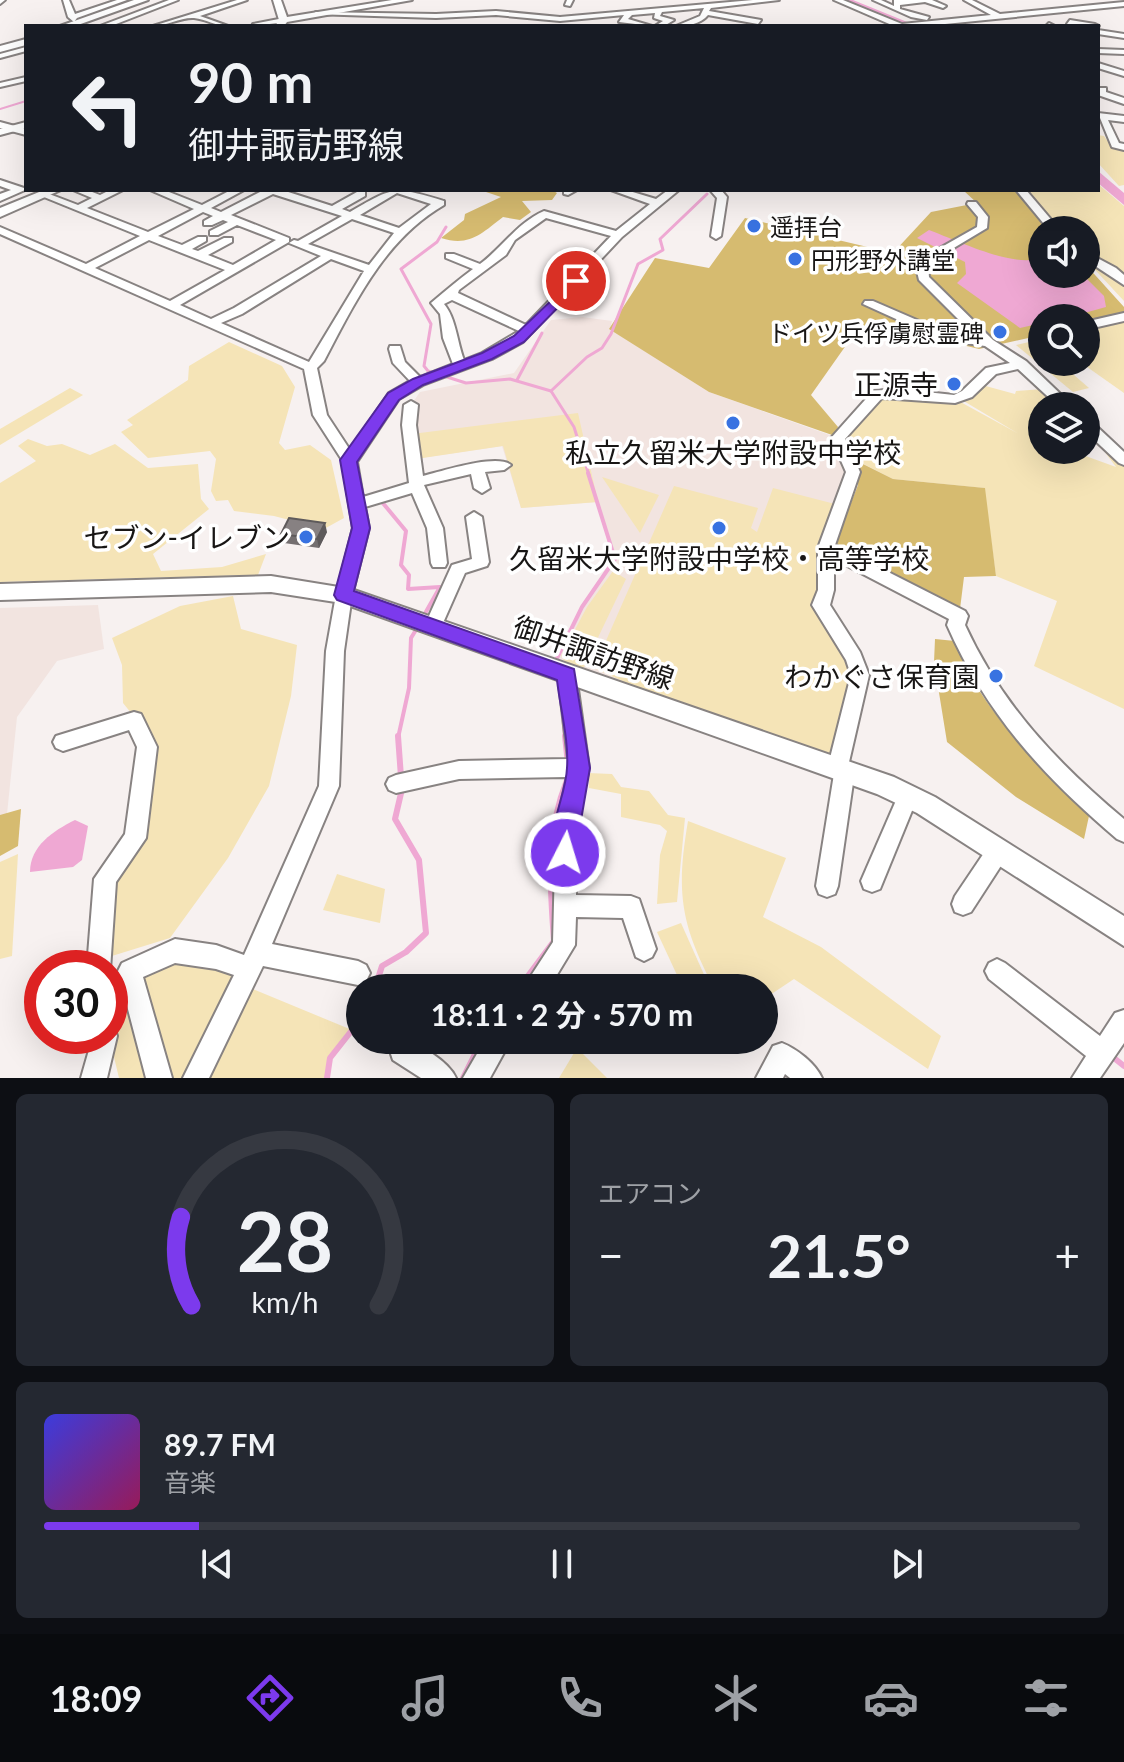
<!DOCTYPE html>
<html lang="ja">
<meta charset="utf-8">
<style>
body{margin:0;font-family:Lato,"Noto Sans JP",sans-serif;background:#242831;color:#f1f3f6;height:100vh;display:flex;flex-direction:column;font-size:30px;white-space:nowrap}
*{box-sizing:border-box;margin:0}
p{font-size:26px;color:#9ea1a6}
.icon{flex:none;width:44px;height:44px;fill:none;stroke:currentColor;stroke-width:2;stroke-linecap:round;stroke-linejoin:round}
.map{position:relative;height:1078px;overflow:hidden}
.details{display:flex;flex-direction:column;gap:16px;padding:16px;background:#0d0f14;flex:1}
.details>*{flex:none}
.banner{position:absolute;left:24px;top:24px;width:1076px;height:168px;border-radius:0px;box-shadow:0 8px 32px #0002;background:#171b24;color:#f1f3f6;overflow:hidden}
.buttons{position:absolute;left:1028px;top:216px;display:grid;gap:16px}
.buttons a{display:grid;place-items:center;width:72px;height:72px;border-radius:50%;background:#171b24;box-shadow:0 8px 32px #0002;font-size:40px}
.speed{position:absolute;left:24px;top:950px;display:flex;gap:16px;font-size:40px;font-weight:700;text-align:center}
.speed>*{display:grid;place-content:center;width:104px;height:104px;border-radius:50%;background:#171b24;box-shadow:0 8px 32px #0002;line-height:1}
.speed .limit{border:12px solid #d22;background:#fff;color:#111}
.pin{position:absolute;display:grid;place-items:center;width:68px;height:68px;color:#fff;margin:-34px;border:4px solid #fff;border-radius:50%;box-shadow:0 2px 8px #0007}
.me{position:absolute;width:88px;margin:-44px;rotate:5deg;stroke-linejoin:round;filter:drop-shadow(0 0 6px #0008)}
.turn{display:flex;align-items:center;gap:28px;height:168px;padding:0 32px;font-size:36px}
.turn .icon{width:104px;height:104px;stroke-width:2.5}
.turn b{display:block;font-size:56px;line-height:68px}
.big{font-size:60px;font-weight:700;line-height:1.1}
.details .tile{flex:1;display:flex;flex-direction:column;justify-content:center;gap:12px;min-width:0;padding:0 28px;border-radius:12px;background:#242831}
.details .dial{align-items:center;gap:0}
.dial svg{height:208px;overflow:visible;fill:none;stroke:#363941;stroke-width:7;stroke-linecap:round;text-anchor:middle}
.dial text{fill:#f1f3f6;stroke:none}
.song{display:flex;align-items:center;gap:24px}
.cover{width:96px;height:96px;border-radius:12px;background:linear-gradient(135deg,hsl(240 70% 55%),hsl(330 70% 35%))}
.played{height:8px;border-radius:4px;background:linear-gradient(90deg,#7c3aed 15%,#363941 15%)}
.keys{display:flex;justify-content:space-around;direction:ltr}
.heat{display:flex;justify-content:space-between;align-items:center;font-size:44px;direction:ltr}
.details .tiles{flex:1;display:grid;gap:16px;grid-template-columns:1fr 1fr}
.tile:last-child{grid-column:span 2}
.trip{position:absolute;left:346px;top:974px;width:432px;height:80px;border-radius:40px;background:#171b24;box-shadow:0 8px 32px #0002;font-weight:700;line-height:80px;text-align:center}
.tab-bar{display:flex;height:128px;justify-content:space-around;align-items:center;background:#090b0e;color:#9ea1a6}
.tab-bar .icon{width:56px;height:56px}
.tab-bar .selected{color:#7c3aed}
.tab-bar b{font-size:36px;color:#f1f3f6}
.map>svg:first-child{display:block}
.built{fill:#f2e4e0}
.green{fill:#f5e4b7}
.forest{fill:#d6bb70}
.water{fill:#efa8d3}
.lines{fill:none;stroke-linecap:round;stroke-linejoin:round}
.stream-far3{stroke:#efa8d3;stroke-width:2}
.stream-far2{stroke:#efa8d3;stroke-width:3}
.stream-far1{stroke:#efa8d3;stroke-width:4}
.stream{stroke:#efa8d3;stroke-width:6}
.river{fill:#efa8d3;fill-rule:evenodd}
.minor-casing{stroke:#888382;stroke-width:4}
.major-casing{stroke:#888382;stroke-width:4}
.highway-casing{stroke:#888382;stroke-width:4}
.minor{fill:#fff;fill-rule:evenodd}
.major{fill:#fff;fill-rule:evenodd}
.highway{fill:#fff;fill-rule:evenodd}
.wall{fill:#746f70}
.shaded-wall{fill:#5e5a5b}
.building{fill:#878182;stroke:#5e5a5b;stroke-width:2}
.route{fill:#7c3aed;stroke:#51269a;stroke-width:2}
.poi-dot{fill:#3872e1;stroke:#fff;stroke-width:3}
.labels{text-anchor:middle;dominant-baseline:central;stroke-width:7;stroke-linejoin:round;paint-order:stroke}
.far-poi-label{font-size:24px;fill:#181615;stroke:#fff;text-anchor:start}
.poi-label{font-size:28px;fill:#181615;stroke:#fff;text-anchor:end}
.street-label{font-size:28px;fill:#181615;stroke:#fff}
</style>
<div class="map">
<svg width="1124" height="1078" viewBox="0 0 1124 1078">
<rect width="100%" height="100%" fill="#f7f1f0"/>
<g class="built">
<polygon points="582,317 612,321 610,329 709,392 838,438 849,471 826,548 821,605 858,665 838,766 558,672 557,658 582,607 615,559 596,502 521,508 502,446 414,459 411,405 420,392 514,373 551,320"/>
<polygon points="98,605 104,649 57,661 17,717 3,853 0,854 0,608"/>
</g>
<g class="green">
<polygon points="1098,135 1104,136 1111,146 1124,149 1124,185 1119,186 1098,163"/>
<polygon points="1098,184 1124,206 1124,301 1086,260 1086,230 1055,230 1021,190 1098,190"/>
<polygon points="1124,319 1124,393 1080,362 1086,362 1086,328"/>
<polygon points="1042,339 1042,362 1059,362 1089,388 1073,392 1016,345"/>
<polygon points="229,342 282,366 295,387 279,443 285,450 310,445 331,460 344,518 324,529 274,516 234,511 228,500 216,501 211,491 216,459 210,451 148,458 121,432 133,425 127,420 188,380 189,366"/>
<polygon points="982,385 1015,394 1016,391 1044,389 1062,406 1042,406 1042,450 1069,450 1116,467 1104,451 1120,447 1124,451 1124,709 1034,666 1057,601 996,576 984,488 893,479 846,455 838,438 878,394 955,399 1019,434 962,400"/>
<polygon points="70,388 83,395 0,445 0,429"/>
<polygon points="578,413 598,502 521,508 503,446 416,459 412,434"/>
<polygon points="28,439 47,446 62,444 90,455 115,444 148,468 198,464 201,499 209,509 153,554 161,571 222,567 266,554 258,575 0,582 0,483 36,461 18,446"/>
<polygon points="602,477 659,495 640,533"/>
<polygon points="674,486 758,508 751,528 757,532 773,488 835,504 818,605 830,637 854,666 835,763 632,693 629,684 594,668"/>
<polygon points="613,571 626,579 583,669 567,664 561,656 587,607"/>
<polygon points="233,596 241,629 297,645 291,696 269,786 228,858 170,938 99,960 105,879 135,838 157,745 123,703 122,665 112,638 180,606"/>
<polygon points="588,773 612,774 621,787 649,791 668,815 685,818 677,902 657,904 660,855 667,831 660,825 621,817 621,794 589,788"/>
<path d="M688,821L786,858L763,917L821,947L941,1036L928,1069L794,979L764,999V988H714C680,923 676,892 688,821Z"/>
<polygon points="18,854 12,956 0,959 0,862"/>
<polygon points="337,874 385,889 380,923 323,910"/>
<polygon points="681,923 710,988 683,988 657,932"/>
<polygon points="175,951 250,969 243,985 352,1030 330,1058 327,1078 119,1078 109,1036 110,979"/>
<polygon points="577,1048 607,1078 559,1078"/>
</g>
<g class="forest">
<path d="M552,190L557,193L552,200L522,201L531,212L520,220L503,217C481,234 469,247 441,238L464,220L465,214L501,197L483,191Z"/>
<polygon points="976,190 1021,190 1054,230 1042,230 1042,274 1086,274 1086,265 1124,307 1124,316 1086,325 1086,318 1042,318 1042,335 979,349 872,323 863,332 854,334 811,395 838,427 835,436 709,392 609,329 655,258 709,268 745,218 893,253 931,212 977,203 964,191"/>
<polygon points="855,460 893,479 985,488 996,576 964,577 960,609 834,546 858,485"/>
<path d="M935,639L955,641C977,707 1041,766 1089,816L1084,839L1016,797L947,742L934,662Z"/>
<polygon points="21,809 18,846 0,856 0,815"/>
</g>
<g class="water">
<path d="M929,230C956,240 1017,270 1042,257V274H1082L1104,296L1106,307L1066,318H1042V323L1020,328L957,283L966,274L965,262L917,238Z"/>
<path d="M75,820L88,826L82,860L73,867L30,872C30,846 53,831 75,820Z"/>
</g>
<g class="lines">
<polyline class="stream-far3" points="0,109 26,101"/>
<g class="stream-far2">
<polyline points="446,227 437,242 401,269 431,324 424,366 428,371 466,383 510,379 551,391"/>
<polyline points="517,380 542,333"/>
<polyline points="589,475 574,427 551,391 587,357 602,348 611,334 638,264 663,250 660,239 707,194"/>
</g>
<g class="stream-far1">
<polyline points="382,502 406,531 401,565 409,575 408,589 440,587 423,617"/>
<polyline points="558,664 557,658 582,607 615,559 588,473"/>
<polyline points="563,713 565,738"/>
<polyline points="398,738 409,688 411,638 419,625"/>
</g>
<g class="stream">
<polyline points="398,736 401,777"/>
<polyline points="565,736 568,764"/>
<polyline points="375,988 382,966 406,952 426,933 419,860 395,819 402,789"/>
<path d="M519,988L554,941C550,883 545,835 567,780"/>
<polyline points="1114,1058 1124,1066"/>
<polyline points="327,1078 330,1058 360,1020"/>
<polyline points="463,1078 482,1040"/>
</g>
<g class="river">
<polygon points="840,0 853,0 917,26 903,26"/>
<polygon points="1098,171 1124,193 1124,205 1098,183"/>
</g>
<g class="minor-casing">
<g id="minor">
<polygon points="63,0 69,0 75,14 117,0 127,0 77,18 74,22 68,17"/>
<polygon points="169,0 178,0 111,26 100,26"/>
<path d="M237,0H247L200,16L228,26C215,26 206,19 194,18C181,17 167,26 153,26Z"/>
<polygon points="567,0 573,0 570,6 565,5"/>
<path d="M753,0H779L711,8L709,11L761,20L758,24L708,15C701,24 687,26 676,26L700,16L704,8L662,12L660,16L674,20L664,26H655L663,21L654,18L655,13L632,15L628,19L652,26L619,22L624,15L560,21L496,15L436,18L313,14L316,12L436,14L496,11L560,17Z"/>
<polygon points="834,0 843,0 902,24 991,15 964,0 972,0 1000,14 1124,2 1124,6 925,26 894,26"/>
<polygon points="873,0 881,0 894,6 894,0 932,0 946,6 943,8 925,2 900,5 900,9 929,17 927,20 911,17"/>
<polygon points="284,18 287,22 252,26 253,24"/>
<polygon points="1070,20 1095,24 1099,26 1067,24"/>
<polygon points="1049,23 1055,26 1046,26"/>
<polygon points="1098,30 1124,34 1124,38 1098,34"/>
<polygon points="26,47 26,51 0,58 0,54"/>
<polygon points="1098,49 1124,50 1124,54 1098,53"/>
<polygon points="1098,63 1124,71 1124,76 1098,68"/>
<polygon points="26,77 26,81 0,87 0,83"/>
<polygon points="1100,88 1106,88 1106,92 1124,98 1124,104 1098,95"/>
<polygon points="1098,113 1124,116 1124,122 1108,120 1119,143 1124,144 1124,150 1112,147"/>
<polygon points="0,122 26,129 26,135 0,128"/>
<polygon points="0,180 24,188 25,190 0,201 0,194 11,190 0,186"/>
<path d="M73,190H87L100,195L110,190H123L87,208L148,232L194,209L150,190H164L202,205L231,190H244L211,208L221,212L264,190H282L332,206L357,192H365V196L342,209L350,212C395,186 393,186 444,201V205C385,239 355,302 324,361L317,368L327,415L350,450L389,393L410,381L393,363L389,349L390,346H400L405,362L420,377L453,364L443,338L440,314L431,303C445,291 458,280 473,269L446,258V254H454L480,264C503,247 517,223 544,211L616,231L650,204L611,190H626L656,199L668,190H679L622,237L523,342L492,359L423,385L399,399L357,462L363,497L409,483L402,425L404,405L411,401L418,405L416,425L423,476C442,471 498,453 511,465L504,470L485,472L490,488L482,493L474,488L471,474L424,485L443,528L447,563L445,567H433L431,563L427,528L412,493L365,507L369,528L352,595L344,651L339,786L272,944L358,961L366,965L370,973L366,981L358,985L263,966L209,1078H183L234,975L216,969L175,963L143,977L172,1078H146L118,971L122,963L175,939L216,945L244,955L319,786L326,651L336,595L353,528L342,460L313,415L304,369L0,234V227L86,264L140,236L39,195L44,192L78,205L92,198ZM397,193L431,204L399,228L360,215ZM273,194L342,216L298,241L294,240L289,243L321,256L234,308L211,319L180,305L289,242V238L231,215ZM203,212L213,216L204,221V225H212L223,220L228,222L210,231V235H218L237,225L276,240L233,265L208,255L232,242V238H224L198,251L192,249L206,241V237H198L182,245L158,236ZM546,218L611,236L526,325L458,293L459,290L506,255L515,240ZM352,219L394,233L369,265L308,244ZM149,240L225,270L170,301L95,268ZM331,259L364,271L309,362L221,323L242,314ZM452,300L519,331L482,353L464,360C457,342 456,318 444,304Z"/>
<polygon points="564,190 577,190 568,195 564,194"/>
<polygon points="710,190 721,190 727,197 721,236 716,239 711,236 717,198"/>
<polygon points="1016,190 1026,190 1060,230 1049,230"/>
<path d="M968,202H976L988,217L987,228L932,261L928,267L929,277L993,340L1026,361L1073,406H1058L1018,369L996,374L972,397L955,403L882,398L845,439L860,472L835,545L965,611L968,616L965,625C1001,704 1058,764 1124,819V842L1117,839C1043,776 986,714 947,625L949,619L834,559V590L830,605L860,652L869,675L849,762L855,769L838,886L835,894L827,897L819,894L816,886L834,774L828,766L851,675L846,660L812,605L818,590V548L846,472L831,438L873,391L898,389L954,395L962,391L986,368L1010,363L985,346L940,339L863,304L865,301H873L947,333L976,337L919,280L916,267L924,257L977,227L978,217L967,204Z"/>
<polygon points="1086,252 1116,268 1124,275 1124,285 1086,260"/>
<polygon points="1124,313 1124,321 1093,328 1087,324 1089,321"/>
<polygon points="1086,420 1091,421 1124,452 1124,465 1119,463 1086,432"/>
<polygon points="474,512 482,517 489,562 487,566 465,573 439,632 433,634 427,632 424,627 452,565 472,559 466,517"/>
<polygon points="567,667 573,670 576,675 589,768 576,826 576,895 631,896 639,899 656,949 652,957 644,961 636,957 623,918 576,917 575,945 549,988 523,988 553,942 556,826 567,777 459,779 396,793 389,790 386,784 389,778 396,775 459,761 568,759 558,675 561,670"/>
<polygon points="134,712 141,714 157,747 146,838 116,882 110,970 87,968 94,879 125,834 137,747 129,730 63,751 56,748 53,742 56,736"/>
<polygon points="908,787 915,789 918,796 880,889 872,892 864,889 861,881 901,789"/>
<polygon points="998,841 1006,844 1009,851 1006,858 971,912 963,915 955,912 952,904 955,896 990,844"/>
<polygon points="997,959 1005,963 1100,1036 1115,1013 1124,1010 1124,1043 1100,1078 1072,1078 1086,1056 989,979 985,971 989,963"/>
<polygon points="110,1026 114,1027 117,1036 107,1078 81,1078 93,1036 110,1036"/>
<path d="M399,1040C416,1040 449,1062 456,1078H421L393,1060L390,1051L393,1042Z"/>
<polygon points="485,1040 511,1040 490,1078 463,1078"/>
<path d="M782,1043C797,1049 815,1063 822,1078H790L785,1074L783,1078H756L773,1046Z"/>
</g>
</g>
<g class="major-casing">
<g id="major">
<polygon points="0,0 5,0 0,4"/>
<polygon points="273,0 281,0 287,17 392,0 412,0 287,22 284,26 275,26 279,20"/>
<polygon points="26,122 26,128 0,135 0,129"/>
<polygon points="44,190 61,190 0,217 0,208"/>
<polygon points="271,576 351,589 894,777 935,797 1124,916 1124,946 917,813 877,794 342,603 271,592 0,600 0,584"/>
</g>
</g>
<g class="highway-casing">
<g id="highway">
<polygon points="134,0 148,0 75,26 60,26"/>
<polygon points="26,39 26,45 0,52 0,46"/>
</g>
</g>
<use href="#minor" class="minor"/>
<use href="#major" class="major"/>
<use href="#highway" class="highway"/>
</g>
<polygon class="wall" points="327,532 319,548 284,543 281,534"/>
<polygon class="shaded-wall" points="325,523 327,532 319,548 317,539"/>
<polygon class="building" points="289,518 325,523 317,539 281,534"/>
<path class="route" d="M576,277L583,281L581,284L524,342L492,359L423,385L399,400L357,462L370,528L354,591L574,669L590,768L574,861L565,864L557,861C544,831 566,798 567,768C569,740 560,708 557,680L337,600L334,595L352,528L340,460L388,393L413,379L482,353L514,336Z"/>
<g class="poi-dot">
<circle cx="754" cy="226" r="8"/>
<circle cx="795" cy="259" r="8"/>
<circle cx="1000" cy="332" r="8"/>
<circle cx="954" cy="384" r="8"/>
<circle cx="733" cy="423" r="8"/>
<circle cx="719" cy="528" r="8"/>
<circle cx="306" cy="537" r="8"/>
<circle cx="996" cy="676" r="8"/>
</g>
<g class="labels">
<g class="far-poi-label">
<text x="770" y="226">遥拝台</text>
<text x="811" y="259">円形野外講堂</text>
<text x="984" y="332" text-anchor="end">ドイツ兵俘虜慰霊碑</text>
</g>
<g class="poi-label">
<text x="938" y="384">正源寺</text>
<text x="733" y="452" text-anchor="middle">私立久留米大学附設中学校</text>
<text x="290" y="537">セブン-イレブン</text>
<text x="719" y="558" text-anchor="middle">久留米大学附設中学校・高等学校</text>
<text x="980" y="676">わかぐさ保育園</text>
</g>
<g class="street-label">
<text transform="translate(594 652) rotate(19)">御井諏訪野線</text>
</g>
</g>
</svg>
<div class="buttons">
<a><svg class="icon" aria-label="sound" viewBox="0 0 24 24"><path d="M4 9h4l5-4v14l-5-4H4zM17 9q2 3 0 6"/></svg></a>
<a><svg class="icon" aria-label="search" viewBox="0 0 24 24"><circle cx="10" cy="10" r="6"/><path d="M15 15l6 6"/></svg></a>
<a><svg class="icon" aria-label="layers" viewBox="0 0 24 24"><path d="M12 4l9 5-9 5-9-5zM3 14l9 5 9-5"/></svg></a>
</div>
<div class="speed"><div class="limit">30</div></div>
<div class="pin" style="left:576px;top:281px;background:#d93025"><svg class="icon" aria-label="arrive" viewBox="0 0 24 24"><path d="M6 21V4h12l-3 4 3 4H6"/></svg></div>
<svg class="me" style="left:565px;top:853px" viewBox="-20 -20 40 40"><circle r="17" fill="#7c3aed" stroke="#fff" stroke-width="3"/><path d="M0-11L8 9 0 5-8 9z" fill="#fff"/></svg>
<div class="trip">18:11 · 2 分 · 570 m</div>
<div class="banner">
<div class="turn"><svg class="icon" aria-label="left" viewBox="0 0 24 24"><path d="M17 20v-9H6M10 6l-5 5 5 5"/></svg><div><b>90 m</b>御井諏訪野線</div></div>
</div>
</div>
<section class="details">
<div class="tiles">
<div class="tile dial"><svg viewBox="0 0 100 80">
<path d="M14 69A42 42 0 1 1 86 69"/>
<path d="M14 69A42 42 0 0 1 10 35" stroke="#7c3aed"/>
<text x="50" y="56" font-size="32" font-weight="700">28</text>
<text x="50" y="72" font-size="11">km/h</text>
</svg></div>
<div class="tile"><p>エアコン</p>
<div class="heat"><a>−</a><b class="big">21.5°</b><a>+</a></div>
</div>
<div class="tile">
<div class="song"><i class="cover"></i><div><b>89.7 FM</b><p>音楽</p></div></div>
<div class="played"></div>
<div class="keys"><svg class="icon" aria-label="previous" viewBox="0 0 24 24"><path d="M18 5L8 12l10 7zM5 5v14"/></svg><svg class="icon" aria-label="pause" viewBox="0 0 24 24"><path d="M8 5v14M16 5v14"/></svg><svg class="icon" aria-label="next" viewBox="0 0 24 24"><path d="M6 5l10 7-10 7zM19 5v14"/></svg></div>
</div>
</div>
</section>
<nav class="tab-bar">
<b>18:09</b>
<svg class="icon selected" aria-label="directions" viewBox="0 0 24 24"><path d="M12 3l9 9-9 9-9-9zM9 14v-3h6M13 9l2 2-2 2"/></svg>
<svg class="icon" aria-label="music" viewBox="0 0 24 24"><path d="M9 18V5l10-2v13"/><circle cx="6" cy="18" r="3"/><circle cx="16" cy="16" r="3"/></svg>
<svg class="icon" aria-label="phone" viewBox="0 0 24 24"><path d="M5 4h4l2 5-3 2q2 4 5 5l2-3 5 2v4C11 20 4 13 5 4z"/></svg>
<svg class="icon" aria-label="climate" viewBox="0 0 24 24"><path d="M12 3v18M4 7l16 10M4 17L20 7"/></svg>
<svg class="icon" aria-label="car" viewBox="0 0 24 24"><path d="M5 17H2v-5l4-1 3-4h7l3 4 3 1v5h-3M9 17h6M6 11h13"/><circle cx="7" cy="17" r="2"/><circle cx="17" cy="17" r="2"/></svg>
<svg class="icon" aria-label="filters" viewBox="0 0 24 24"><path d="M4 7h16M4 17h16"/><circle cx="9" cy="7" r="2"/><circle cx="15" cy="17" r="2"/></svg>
</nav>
